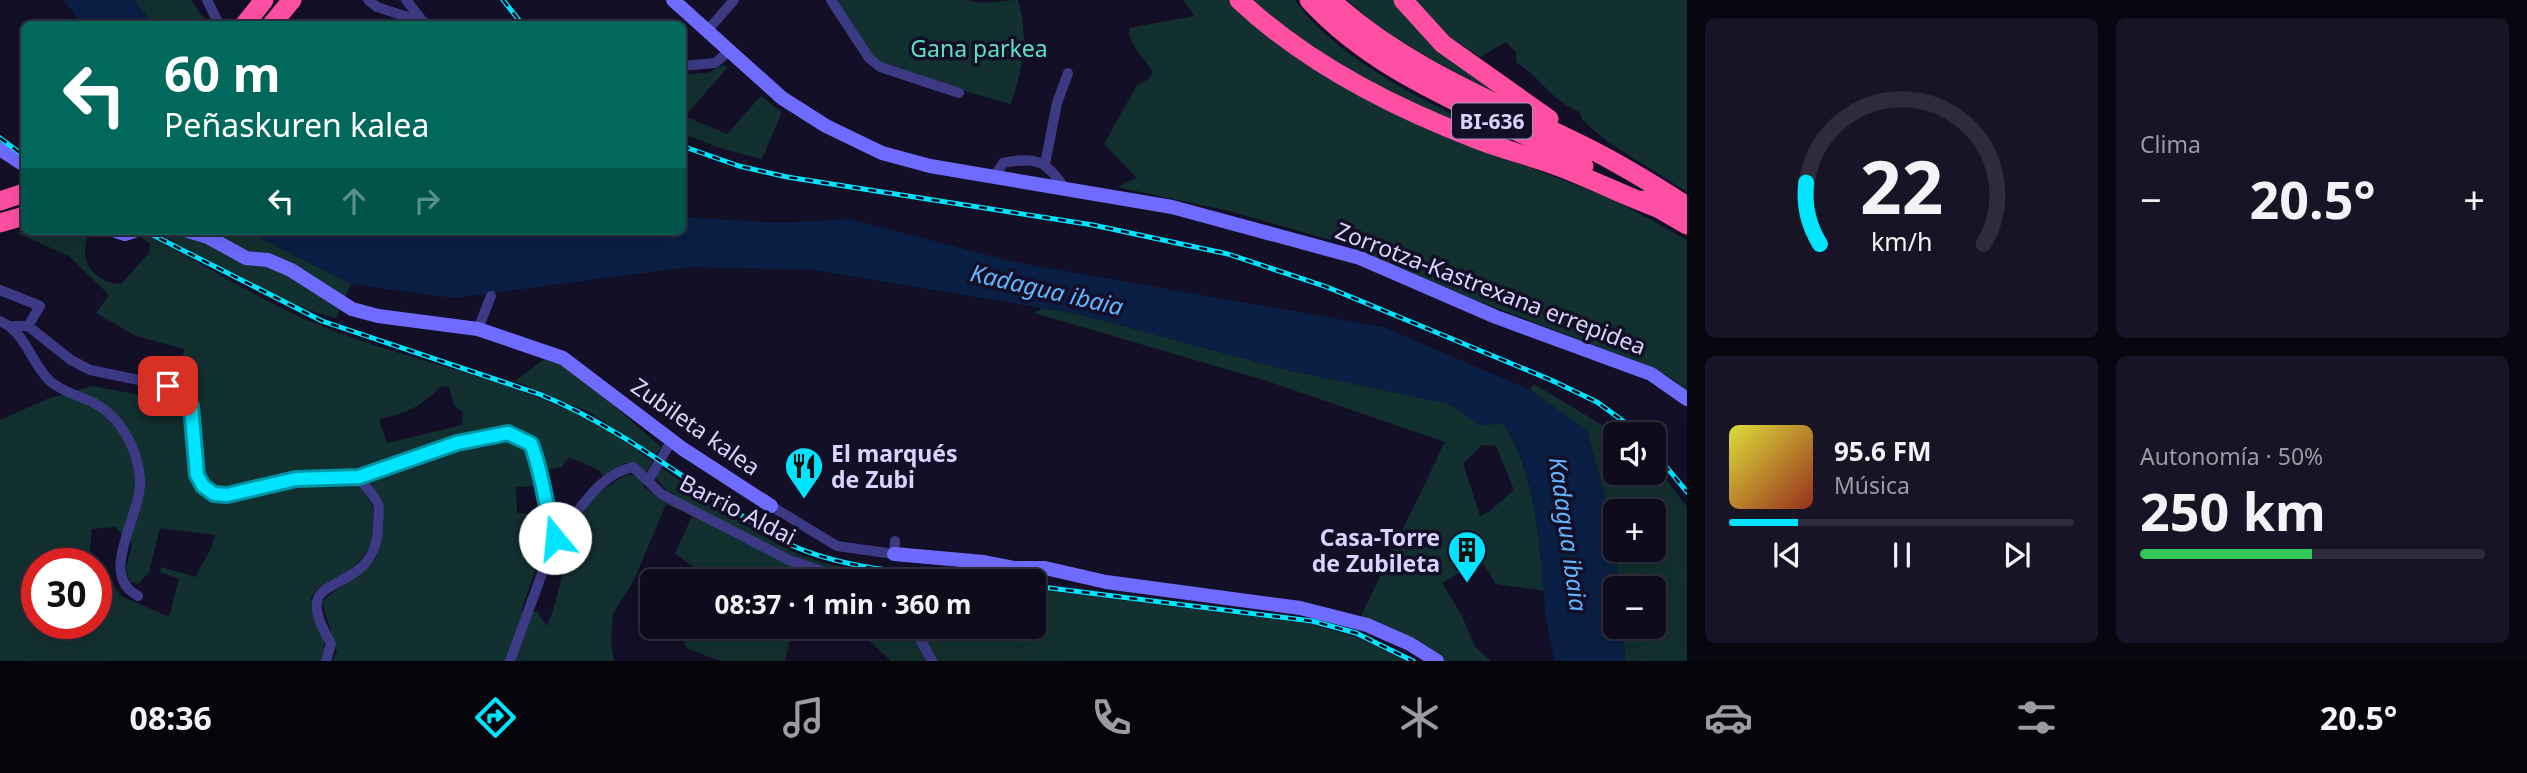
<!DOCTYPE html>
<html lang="es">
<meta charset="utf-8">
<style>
body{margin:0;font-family:"Noto Sans",sans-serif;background:#171425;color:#f1f3f6;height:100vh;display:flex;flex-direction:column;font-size:26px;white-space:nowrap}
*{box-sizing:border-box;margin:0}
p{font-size:23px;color:#9b9ba3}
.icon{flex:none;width:38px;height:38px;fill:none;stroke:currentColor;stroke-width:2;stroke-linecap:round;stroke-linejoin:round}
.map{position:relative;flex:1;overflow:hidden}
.sheet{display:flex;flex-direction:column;gap:18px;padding:18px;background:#08060f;width:840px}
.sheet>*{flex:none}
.guide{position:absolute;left:21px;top:21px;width:665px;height:214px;border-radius:10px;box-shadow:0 7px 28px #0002,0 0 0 2px #2e2b3b;background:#00695c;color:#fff;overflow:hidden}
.controls{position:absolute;left:1603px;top:422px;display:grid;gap:14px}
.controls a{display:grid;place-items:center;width:63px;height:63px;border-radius:10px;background:#0e0b1c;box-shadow:0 7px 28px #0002,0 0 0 2px #2e2b3b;font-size:35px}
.speed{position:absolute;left:21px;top:548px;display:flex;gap:14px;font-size:35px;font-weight:700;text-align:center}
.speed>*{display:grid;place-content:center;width:91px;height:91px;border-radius:50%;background:#0e0b1c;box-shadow:0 7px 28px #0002,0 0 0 2px #2e2b3b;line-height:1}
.speed .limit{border:10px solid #d22;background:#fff;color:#111}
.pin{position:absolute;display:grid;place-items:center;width:60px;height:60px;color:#fff;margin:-30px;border-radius:14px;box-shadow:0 4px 10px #0006}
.me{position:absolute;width:77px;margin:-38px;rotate:343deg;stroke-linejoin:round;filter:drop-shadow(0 0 5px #0008)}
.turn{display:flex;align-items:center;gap:24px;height:147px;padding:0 28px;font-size:32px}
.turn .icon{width:91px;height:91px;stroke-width:2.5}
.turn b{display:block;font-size:49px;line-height:60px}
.lanes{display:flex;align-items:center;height:66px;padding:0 28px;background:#0003;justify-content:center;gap:35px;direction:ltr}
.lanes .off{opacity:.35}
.big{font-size:52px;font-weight:700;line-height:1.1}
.sheet .widget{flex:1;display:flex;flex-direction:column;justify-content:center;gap:10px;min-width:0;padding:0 24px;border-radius:10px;background:#171425}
.sheet .dial{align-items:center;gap:0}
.dial svg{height:182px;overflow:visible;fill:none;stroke:#2e2b3b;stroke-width:7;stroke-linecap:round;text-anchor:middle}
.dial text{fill:#f1f3f6;stroke:none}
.song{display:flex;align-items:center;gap:21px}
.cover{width:84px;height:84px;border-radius:10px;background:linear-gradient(135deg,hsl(60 70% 55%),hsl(10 70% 35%))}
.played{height:7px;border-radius:4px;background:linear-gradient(90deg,#00e5ff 20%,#2e2b3b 20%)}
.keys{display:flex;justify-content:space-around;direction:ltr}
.heat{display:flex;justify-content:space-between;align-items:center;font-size:38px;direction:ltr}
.charge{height:10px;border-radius:5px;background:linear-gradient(90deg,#34c759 50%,#2e2b3b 0)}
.sheet .tiles{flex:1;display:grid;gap:18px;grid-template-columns:repeat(2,1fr)}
.trip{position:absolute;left:640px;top:569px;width:406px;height:70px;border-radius:10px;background:#0e0b1c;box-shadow:0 7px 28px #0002,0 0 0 2px #2e2b3b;font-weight:700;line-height:70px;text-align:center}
.tab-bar{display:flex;height:112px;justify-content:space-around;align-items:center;background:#06040b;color:#9b9ba3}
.tab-bar .icon{width:49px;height:49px}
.tab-bar .on{color:#00e5ff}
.tab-bar b{font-size:32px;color:#f1f3f6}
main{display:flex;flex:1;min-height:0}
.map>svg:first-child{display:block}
.green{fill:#12302f;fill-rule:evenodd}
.water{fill:#0a1f44}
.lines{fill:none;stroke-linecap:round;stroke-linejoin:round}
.street{stroke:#3d3a85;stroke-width:10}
.secondary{stroke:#6f6bff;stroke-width:14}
.highway{stroke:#ff4fa3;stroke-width:19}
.rail-casing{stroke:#00e5ff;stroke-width:5}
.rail{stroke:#130f26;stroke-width:2.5;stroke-dasharray:8;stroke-linecap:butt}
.route-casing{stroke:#0095a6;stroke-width:18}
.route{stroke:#00e5ff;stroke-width:12}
.labels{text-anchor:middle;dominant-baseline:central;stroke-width:7;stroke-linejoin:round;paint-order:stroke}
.shield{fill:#130f26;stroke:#9e99be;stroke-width:2}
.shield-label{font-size:21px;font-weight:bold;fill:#d9d4ff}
.park-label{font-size:23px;fill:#5fe0c0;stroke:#130f26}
.street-label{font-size:23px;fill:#d9d4ff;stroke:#130f26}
.poi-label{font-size:23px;font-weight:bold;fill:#d9d4ff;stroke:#130f26;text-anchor:start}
.water-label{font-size:24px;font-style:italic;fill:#62b6ff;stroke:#130f26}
</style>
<main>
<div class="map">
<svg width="1687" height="661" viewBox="0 0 1687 661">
<rect width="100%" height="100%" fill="#130f26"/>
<g class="green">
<polygon points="134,0 191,0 208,24 153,24"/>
<path d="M831,0H968C981,6 1003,0 1018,0C1029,38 1023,67 1011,104L880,67Z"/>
<path d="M1183,0H1231L1430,130L1611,198L1687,240V391L1676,381L1649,366L1449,290L1345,244L1229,211L1117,187L1137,178L1104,144L1137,85L1149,79L1153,72C1144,57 1128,46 1129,28L1195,16Z"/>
<path d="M1247,0H1295C1342,69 1464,120 1538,154L1405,102L1318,54Z"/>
<path d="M1347,0H1397L1500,95C1446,67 1392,42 1347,0Z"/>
<path d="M1415,0H1687V192L1608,142L1582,120L1580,112C1550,100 1542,78 1516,62V52L1506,42L1480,57L1452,39Z"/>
<polygon points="723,65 728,67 685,116 727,134 761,96 782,112 762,159 723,149 683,134 683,74 707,73"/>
<path d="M24,230L88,231C88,239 84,247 85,254C87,272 104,284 121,284L149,253L150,244L139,236L143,234C201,261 254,298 314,323C426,370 556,382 653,462L646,472L635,464L625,463L604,479L599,470L569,457L562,467L546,470C540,443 536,440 511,428L362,472L219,491L202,479L196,419L177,386L184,349L136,336L96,313L109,295L69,256L17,233ZM441,386L449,387L454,405L463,413L462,425L387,443L379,419C403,415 425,405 441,386Z"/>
<path d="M154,231L180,232L280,270L340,310L336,318C272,302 213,262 154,231Z"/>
<polygon points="208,231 255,231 264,240 351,284 344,299 271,255 240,250"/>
<path d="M1043,308L1078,314L1287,370L1450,404L1481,425L1503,423C1535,472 1538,534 1545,591L1496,584L1481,560L1442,583L1462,616L1475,647L1491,661H1445L1411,637L1361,616L1445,442L1267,381L1034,313ZM1482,445L1496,446L1514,490L1490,511L1480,516L1463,463Z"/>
<polygon points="547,357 571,368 661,447 656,455 589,412 515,381"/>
<path d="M1534,384L1617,434L1615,472H1654V463L1687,507V661H1625L1623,627L1654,626V588H1619L1613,528L1587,431L1530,390ZM1615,511H1654V550H1615Z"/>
<path d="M92,386L174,401L175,394L189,407L193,472L216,498H247L293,483L357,482C362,490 368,497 372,506C384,534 364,562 341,576C329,583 317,585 311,598C314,618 332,642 321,661H0V420L47,399ZM115,527L132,544L126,568L129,581L138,584L149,572L160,528L215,535C212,552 202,561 196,577L161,567L160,572L179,579L169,617L121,596L114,586L96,585V623H37V564L89,563L92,529Z"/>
<path d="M505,441C530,447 534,463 538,486L516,487L517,513L538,514L546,528V540L521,611L537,612L547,626C570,575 558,520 610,485C624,476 628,470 643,480L644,487L666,503L675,494L667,491L655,477L660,467C710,500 761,543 818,561C865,575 919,575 968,581H824L825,577L807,572L805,581H695L700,572L675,554L692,516L666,504L634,580L613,614L611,642L614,661H332L337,652L322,602C374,556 381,581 383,501L366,480L455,449Z"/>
<polygon points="1034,589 1307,623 1359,638 1405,661 891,661 857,630 847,627 1034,626"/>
<polygon points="678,626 793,626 793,627 785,661 720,661 686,648"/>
</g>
<g class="water">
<polygon points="64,0 134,0 152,24 81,24"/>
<path d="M683,217L778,223L850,219L1014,262L1383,327L1530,390L1587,430L1613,528L1619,588H1615V626L1623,627L1625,661H1555C1533,583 1550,493 1503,423L1480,426L1450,404L1287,370L1078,314L813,270L689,267L453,298L351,284L264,240L255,231H682Z"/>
</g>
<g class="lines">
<g class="street">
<polyline points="207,0 219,24"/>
<polyline points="368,0 377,7 429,24"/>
<polyline points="406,0 422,20"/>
<polyline points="831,0 869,58 880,67 959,93"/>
<polyline points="707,31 734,0"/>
<polyline points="682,66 715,63 729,51"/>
<polyline points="1045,164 1057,103 1068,73"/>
<path d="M994,177L1003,163C1038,156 1046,161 1066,190"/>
<polyline points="0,290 40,306 28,326"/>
<path d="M0,321C26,332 31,364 51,382C63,392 80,396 94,403C121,417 137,448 140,478C143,515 96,574 138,596"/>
<polyline points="12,326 28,326 71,360 90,370 168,386 182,395 192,406 197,475 203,486 214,494 227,495 296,479 359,477 457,443 507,433 531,445 539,462 544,501 555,538 510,661"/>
<polyline points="478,329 491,296"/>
<polyline points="672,440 648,481 661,494 789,560 851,581"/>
<polyline points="771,506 837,546 894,554 895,541"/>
<path d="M555,538C580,513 595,476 633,467L648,481"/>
<polyline points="913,626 932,661"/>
<path d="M326,661L331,644C325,632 315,616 317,602C320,578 377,584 378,526C378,520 380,510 378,504C375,496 364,486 359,477"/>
</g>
<g class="secondary">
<polyline points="673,0 782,98 826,126 882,153 930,166 1172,207 1360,258 1496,317 1651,374 1687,399"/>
<polyline points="0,149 24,165"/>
<polyline points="116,231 125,234 134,231"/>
<polyline points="188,231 208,237 246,258 268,260 291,270 352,309 378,316 478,329 563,358 683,449 771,506"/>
<polyline points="894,554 984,562 1015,568 1045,568 1106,582 1300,608 1367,625 1410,644 1437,661"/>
</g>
<g class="highway">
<path d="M1239,0C1305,62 1392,107 1476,139C1504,150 1534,157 1562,168C1593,180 1623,195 1655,207"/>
<path d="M1309,0C1384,82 1490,112 1584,166"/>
<path d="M1331,0C1404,67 1494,101 1580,144C1617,162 1653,184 1687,206"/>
<polyline points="1403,0 1443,44 1549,119"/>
<polyline points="245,24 264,0"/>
<polyline points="272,24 292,0"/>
<polyline points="1644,200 1687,225"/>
<polyline points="0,201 24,193"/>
<polyline points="0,223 24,216"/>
</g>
<g class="rail-casing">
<g id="rail">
<polyline points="503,0 522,24"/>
<polyline points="0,138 24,156"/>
<polyline points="682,146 739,166 787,177 1093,225 1228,254 1327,287 1551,380 1597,402 1641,434"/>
<path d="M145,231L322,321L539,394C604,420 660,461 718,500C742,515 765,533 791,545C853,573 928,573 995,581"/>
<polyline points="1654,452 1687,492"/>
<polyline points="1034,586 1312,621 1356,633 1413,661"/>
</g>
</g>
<use href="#rail" class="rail"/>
</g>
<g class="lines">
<g class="route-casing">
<path id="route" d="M168,386L191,406L197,475L203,486L214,494L227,495L296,479L359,477L457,443L508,433L531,444C543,474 545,507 555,538"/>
</g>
<use href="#route" class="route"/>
</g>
<defs>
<g id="restaurant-pin" transform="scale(2.0125)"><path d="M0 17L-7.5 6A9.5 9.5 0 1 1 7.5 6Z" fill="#00e5ff" stroke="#130f26"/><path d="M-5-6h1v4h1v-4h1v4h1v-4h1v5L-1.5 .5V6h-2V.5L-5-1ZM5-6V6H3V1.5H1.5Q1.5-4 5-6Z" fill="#111"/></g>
<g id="building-pin" transform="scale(2.0125)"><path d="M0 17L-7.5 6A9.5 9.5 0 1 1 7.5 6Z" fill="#00e5ff" stroke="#130f26"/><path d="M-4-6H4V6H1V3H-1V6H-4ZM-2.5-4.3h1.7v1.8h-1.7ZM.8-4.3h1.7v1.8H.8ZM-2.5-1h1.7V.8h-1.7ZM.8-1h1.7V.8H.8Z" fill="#111"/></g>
</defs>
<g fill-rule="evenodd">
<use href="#restaurant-pin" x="804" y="466"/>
<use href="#building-pin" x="1467" y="550"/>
</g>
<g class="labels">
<rect class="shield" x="1452" y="103.5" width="80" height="35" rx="5"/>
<g class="shield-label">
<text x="1492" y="121">BI-636</text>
</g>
<g class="park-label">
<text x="979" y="48">Gana parkea</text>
</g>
<g class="street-label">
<text transform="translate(1491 288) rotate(21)">Zorrotza-Kastrexana errepidea</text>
<text transform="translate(696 426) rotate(35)">Zubileta kalea</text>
<text transform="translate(738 509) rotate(27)">Barrio Aldai</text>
</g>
<g class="poi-label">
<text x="831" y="453">El marqués<tspan x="831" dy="26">de Zubi</tspan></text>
<text x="1440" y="537" text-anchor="end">Casa-Torre<tspan x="1440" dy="26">de Zubileta</tspan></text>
</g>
<g class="water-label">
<text transform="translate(1047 289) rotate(13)">Kadagua ibaia</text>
<text transform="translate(1569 534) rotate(82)">Kadagua ibaia</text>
</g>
</g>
</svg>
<div class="controls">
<a><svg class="icon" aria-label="sound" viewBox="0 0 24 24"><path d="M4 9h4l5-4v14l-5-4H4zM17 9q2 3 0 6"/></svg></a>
<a>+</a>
<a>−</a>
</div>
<div class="speed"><div class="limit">30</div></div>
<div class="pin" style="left:168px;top:386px;background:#d93025"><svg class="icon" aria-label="arrive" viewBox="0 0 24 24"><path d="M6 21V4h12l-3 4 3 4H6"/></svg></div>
<svg class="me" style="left:555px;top:538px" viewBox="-20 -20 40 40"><circle r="19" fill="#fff"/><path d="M0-13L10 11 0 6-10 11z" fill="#00e5ff"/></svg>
<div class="trip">08:37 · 1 min · 360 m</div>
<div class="guide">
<div class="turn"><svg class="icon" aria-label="left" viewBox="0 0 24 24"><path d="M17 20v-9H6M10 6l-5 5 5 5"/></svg><div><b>60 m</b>Peñaskuren kalea</div></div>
<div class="lanes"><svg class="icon" aria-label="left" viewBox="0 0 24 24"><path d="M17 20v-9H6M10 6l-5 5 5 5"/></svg><svg class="icon off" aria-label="ahead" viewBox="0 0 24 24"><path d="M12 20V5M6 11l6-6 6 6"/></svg><svg class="icon off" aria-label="right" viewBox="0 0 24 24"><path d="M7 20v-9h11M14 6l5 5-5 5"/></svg></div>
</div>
</div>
<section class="sheet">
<div class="tiles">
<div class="widget dial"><svg viewBox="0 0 100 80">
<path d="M14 69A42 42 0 1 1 86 69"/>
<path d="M14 69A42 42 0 0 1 8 42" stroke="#00e5ff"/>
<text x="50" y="56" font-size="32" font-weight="700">22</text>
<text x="50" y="72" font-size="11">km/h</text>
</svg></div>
<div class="widget"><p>Clima</p>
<div class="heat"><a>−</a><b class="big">20.5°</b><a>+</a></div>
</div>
<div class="widget">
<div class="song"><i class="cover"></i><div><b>95.6 FM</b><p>Música</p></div></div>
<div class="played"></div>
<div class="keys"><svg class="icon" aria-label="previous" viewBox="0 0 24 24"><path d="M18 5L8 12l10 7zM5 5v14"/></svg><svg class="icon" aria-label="pause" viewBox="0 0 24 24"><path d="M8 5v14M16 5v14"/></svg><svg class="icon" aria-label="next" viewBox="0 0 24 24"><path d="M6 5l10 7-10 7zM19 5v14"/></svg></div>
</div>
<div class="widget"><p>Autonomía · 50%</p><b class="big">250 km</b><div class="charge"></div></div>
</div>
</section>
</main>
<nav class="tab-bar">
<b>08:36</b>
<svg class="icon on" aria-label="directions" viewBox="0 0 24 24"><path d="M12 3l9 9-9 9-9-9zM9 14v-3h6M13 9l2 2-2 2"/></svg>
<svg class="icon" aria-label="music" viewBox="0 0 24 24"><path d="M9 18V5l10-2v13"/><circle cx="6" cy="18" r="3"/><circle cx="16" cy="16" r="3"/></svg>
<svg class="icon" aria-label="phone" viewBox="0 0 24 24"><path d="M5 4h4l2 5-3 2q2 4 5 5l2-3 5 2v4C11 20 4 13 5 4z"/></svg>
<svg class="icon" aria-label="climate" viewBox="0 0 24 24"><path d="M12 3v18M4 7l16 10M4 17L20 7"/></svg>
<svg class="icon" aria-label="car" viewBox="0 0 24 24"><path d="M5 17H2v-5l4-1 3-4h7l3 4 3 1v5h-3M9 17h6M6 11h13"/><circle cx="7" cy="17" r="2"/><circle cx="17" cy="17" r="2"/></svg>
<svg class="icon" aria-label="filters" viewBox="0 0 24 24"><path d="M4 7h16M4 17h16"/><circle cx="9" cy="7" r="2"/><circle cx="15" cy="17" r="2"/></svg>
<b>20.5°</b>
</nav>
